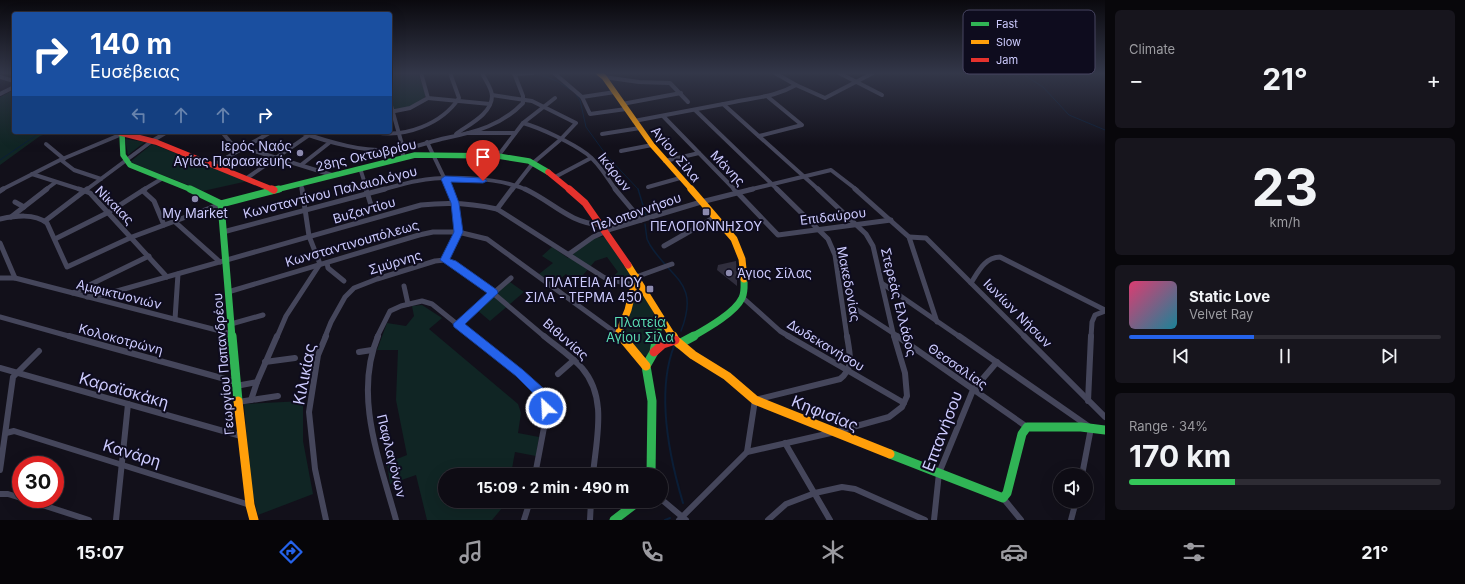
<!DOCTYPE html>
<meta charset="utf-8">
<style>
body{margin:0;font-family:Inter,sans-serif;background:#17151d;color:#f1f3f6;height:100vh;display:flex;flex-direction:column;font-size:15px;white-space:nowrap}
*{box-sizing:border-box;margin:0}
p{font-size:13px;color:#9b9ba0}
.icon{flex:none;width:22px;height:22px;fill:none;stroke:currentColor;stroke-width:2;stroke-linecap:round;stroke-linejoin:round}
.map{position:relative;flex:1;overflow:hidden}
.sheet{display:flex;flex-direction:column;gap:10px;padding:10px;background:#08070b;width:360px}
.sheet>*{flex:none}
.top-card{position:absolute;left:12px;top:12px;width:380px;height:122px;border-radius:4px;box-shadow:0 4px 16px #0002,0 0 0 1px #2e2c34;background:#1a4fa0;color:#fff;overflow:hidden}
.controls{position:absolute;left:1053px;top:468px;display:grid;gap:8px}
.controls a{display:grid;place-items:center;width:40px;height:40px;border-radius:50%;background:#0e0c14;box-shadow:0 4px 16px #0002,0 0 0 1px #2e2c34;font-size:20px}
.speed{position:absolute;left:12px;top:456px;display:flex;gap:8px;font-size:20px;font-weight:700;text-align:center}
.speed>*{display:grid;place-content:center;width:52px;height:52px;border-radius:50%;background:#0e0c14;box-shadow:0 4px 16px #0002,0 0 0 1px #2e2c34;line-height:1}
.speed .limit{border:6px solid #d22;background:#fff;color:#111}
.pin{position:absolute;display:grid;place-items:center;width:34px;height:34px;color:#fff;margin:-41px -17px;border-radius:50% 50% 50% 0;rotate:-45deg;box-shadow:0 0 4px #0007}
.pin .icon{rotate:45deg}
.me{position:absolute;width:44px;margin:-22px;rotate:335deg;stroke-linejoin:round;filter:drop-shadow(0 0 3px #0008)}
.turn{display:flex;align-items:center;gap:14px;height:84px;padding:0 12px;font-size:18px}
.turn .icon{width:52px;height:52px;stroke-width:2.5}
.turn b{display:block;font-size:28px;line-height:34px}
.lanes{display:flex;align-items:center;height:38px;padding:0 12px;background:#0003;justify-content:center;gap:20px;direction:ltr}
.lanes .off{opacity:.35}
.big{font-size:30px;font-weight:700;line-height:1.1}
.sheet .widget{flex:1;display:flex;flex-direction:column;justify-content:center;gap:6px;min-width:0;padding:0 14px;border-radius:6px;background:#17151d}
.sheet .dial{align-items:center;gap:0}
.dial b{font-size:52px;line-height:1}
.song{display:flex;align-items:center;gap:12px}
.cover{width:48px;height:48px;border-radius:6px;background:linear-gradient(135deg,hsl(340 70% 55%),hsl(190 70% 35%))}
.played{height:4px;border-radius:2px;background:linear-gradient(90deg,#2563eb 40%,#2e2c34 40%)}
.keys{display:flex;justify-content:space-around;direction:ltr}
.heat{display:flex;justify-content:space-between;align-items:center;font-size:22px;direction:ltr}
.charge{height:6px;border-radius:3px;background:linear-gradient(90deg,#34c759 34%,#2e2c34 0)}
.trip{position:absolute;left:438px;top:468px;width:230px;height:40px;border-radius:20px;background:#0e0c14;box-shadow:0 4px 16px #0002,0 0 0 1px #2e2c34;font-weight:700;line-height:40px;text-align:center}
.tab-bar{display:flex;height:64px;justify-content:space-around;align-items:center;background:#060508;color:#9b9ba0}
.tab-bar .icon{width:28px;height:28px}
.tab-bar .current{color:#2563eb}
.tab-bar b{font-size:18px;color:#f1f3f6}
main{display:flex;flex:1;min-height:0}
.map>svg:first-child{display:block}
.green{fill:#102524}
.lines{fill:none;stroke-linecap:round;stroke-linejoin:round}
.stream-far2{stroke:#0b1e37;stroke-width:1}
.stream-far1{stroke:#0b1e37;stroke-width:1.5}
.stream{stroke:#0b1e37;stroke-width:2}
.building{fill:#302e3d}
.street-far2{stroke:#45465b;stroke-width:4}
.street-far1{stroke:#45465b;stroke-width:5}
.street{stroke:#45465b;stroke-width:6}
.fast-far2{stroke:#30b455;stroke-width:5.5}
.fast-far1{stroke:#30b455;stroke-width:7}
.fast{stroke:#30b455;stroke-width:9}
.slow-far2{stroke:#ff9f0a;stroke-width:5.5}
.slow-far1{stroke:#ff9f0a;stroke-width:7}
.slow{stroke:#ff9f0a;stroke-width:9}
.jam-far2{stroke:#e5322d;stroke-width:5.5}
.jam-far1{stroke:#e5322d;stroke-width:7}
.jam{stroke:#e5322d;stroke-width:9}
.route{fill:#2563eb;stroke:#184099}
.poi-dot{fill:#8c8aae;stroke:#0e0c1e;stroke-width:1.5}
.labels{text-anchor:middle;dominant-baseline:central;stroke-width:4;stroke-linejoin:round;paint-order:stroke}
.poi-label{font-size:13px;fill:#cdcbfe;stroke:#0e0c1e;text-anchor:end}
.street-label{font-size:13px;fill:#cdcbfe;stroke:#0e0c1e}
.park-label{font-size:13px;fill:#59dbb1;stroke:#0e0c1e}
.near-street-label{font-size:16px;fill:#cdcbfe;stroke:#0e0c1e}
.key{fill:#0e0c1e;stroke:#474561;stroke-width:1}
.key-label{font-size:11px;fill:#cdcbfe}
</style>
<main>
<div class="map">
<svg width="1105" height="520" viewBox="0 0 1105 520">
<rect width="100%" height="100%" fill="#12101a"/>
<g class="green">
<path d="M390,73H418L426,95C419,107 402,109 390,112Z"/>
<polygon points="14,90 14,132 53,132 40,136 0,165 0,97"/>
<polygon points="125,139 145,142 128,155"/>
<polygon points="152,144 248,181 203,191 130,162"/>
<polygon points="605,236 632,275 630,279 626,282 611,278 618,272 607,257 595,261 577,282 566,274 554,284 539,274 553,263 542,256 552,247 568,258 593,239"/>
<polygon points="510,282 524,292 490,321 477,310"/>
<path d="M637,291L642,292C658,315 661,329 647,356C641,355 639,351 635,347C618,329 626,329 631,309C633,304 633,299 633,293Z"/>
<polygon points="422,305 442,318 429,329 518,404 521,413 518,433 539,437 536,456 515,452 511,474 515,475 445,475 445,501 508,501 492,520 427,520 416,475 390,484 387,463 407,455 396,400 398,350 377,350 387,323 406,326 414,316 412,306"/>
<polygon points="303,401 303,441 313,494 258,515 251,487 244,404"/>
</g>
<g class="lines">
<g class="stream-far2">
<polyline points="535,73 557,81 571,90"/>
<polyline points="1021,73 1043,87 1069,115 1105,130"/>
<polyline points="576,95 580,100 586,127 607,156 639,190"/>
<polyline points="0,160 41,132"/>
</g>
<g class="stream-far1">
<polyline points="638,189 646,215"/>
<path d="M645,224L647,239L650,245C672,280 700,282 681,331"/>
</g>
<g class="stream">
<path d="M674,346C656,393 669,456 683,503"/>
<polyline points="665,520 670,518"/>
</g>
</g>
<polygon class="building" points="736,261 737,276 737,286 717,270 718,265"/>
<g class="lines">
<g class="street-far2">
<polyline points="554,73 582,97 590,114 626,109"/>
<polyline points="775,73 796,85 825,98 873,73"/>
<polyline points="839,73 882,95"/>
<polyline points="514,74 533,73"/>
<polyline points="0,77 14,81"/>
<polyline points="604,77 639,82 670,83 688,102"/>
<polyline points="0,94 14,87"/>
<polyline points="492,95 532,101 576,123 560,140 533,163 512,190"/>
<polyline points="582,97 615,92"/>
<polyline points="428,98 490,104"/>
<polyline points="390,102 403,148 403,157"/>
<polyline points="622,104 681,93"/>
<polyline points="723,104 819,190"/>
<polyline points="695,110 778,190"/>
<polyline points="390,112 410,108 428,98 421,73"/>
<polyline points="663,116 735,190"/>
<path d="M634,121C667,115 701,108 734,102C757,97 775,97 796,85"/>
<path d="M523,123C541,128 572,143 587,154C599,163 607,178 616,190"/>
<polyline points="222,132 231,143 235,145 332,175"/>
<path d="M300,132C331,143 363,152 396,150C413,149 430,141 446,138C476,132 502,125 523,103V96L514,73"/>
<path d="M375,132C405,138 442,124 459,98L450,73"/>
<polyline points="468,133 515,133"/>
<path d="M456,134C468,125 492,114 492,96C492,88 485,80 482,73"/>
<polyline points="602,134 640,128"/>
<polyline points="759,136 802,125 768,97"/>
<polyline points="427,142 450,190"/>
<polyline points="46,144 64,159"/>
<polyline points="621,151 652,145"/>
<polyline points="498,156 523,123 555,98"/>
<polyline points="61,160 74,170 101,179"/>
<polyline points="665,161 699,153"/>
<polyline points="214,165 271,132"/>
<polyline points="301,165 329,143"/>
<polyline points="360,168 367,190"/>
<polyline points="32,174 82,190"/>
<polyline points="555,177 591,158"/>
<polyline points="247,178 309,135"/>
<polyline points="301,183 302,190"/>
<polyline points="648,187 680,178"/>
<polyline points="1,190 60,160 122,134"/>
<polyline points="45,190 56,182"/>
<polyline points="86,190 152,141 167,132"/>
<polyline points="143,190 163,178"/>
<path d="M381,190C393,187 405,183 417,181C448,175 498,177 527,190"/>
<polyline points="748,190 831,170 857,190"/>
</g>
<g class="street-far1">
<polyline points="79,189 90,193 167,277"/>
<polyline points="366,189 371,205"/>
<path d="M525,189C553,202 569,223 601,225"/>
<polyline points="615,189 641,220"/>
<polyline points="734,189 778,235 891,220"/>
<polyline points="777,189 828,239 835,255 847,337"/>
<polyline points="818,189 866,234 873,246 894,337"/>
<polyline points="855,189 909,237 937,322"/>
<polyline points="0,191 3,189"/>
<polyline points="143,191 154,201 164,225"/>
<polyline points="15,202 24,207"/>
<polyline points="497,209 512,189"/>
<polyline points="11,217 47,189"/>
<path d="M0,219C15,216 34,213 47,223L67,267L132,237L221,204"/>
<polyline points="45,221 87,189"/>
<polyline points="174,221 220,262"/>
<polyline points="223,232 385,189"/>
<polyline points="909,237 926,238 1025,337"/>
<polyline points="55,239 109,212 145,189"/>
<polyline points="0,243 15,278"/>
<polyline points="664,246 715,217"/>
<polyline points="569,254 593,237 611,229 701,202 753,189"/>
<path d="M445,260C460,230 462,221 450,189"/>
<polyline points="327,263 328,268 344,281"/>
<polyline points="636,277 672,264"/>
<polyline points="0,278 15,278 232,334"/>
<path d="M971,283C978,272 985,257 1000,257L1105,310"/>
<polyline points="883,284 960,337"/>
<polyline points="404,286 408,304"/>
<polyline points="228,292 419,235 433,232 458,232 487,239 620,336"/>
<polyline points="73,293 149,256"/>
<path d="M87,297L110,293L421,205C447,202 472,203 497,209L605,278L633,285"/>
<polyline points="742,297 780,331 790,337"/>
<polyline points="856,309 899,337"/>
<polyline points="0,317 72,337"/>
<polyline points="175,319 178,274"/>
<polyline points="231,324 263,315"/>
<polyline points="458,324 511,278"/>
<polyline points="277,337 286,316 320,264 309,236 302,189"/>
<polyline points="325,337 331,322 345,297 354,288 377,279 435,261 445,260 453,264 493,293 545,337"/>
<polyline points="377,337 390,311 401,306 422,301 432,304 473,337"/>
<polyline points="1091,337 1092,322 1095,315 1105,311"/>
</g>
<g class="street">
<polyline points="69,336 236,382"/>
<polyline points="326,336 318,355 309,412 315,469 326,520"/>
<path d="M378,336C353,396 380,461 396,520"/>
<polyline points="472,336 538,390 543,396 546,408 546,417 535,475"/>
<path d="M544,336C556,346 571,356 582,368C608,398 596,439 593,475"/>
<polyline points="788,336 904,403"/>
<polyline points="897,336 1027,427"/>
<polyline points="959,336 1091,428 1082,475"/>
<polyline points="1024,336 1105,417"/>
<polyline points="359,352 372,350"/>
<polyline points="265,362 295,358"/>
<polyline points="0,368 241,436"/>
<polyline points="558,374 574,360"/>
<polyline points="236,386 257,382"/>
<polyline points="251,400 257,382 277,336"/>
<polyline points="1088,401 1091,336"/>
<polyline points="238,402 278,396"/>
<polyline points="6,433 14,431 250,505"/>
<polyline points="785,443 830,520"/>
<polyline points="747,452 835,432 889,417 902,407 907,396 905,373 894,336"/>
<polyline points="0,470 13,377 39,351"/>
<polyline points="0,494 8,494 21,498"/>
<polyline points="1003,498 1021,520"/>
<polyline points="24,499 89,520"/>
<polyline points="661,499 686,520"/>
<polyline points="116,520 128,404"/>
<polyline points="524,520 530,501"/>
<polyline points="590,520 591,501"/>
<path d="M679,520L747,452L755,400L840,379C855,368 849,351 847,336"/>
<polyline points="768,520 786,504 815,493 842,487 855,489 925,520"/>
<polyline points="934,520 939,473 973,390 997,362"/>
<polyline points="1071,520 1076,501"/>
</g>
<g class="fast-far2">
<polyline points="122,134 123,155 130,165 192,190"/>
<polyline points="275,190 415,155 498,156 529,161 548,172"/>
</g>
<g class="fast-far1">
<polyline points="190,189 221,204"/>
<polyline points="221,204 279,189"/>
<polyline points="221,204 232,337"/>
<polyline points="657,337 660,317"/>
<path d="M692,337C706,329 735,313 742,298C745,292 744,285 744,279"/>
</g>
<g class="fast">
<polyline points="232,336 238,401"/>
<polyline points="679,344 694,336"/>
<polyline points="890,454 1003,498 1007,493 1022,434 1027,427 1081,427 1105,430"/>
<polyline points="651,475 652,401 646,366 654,352 657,336"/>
<polyline points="614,520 639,501"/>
</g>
<polyline class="slow-far2" points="599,73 604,77 652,145 692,190"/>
<g class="slow-far1">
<polyline points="691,189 734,239 742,259 744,279"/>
<polyline points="628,265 673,337"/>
<polyline points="621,337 619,332 628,310 636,277"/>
</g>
<g class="slow">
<polyline points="621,336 646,366"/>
<polyline points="673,336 675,340 693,355 727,376 755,400 890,454"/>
<polyline points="238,401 250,505 254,520"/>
</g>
<g class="jam-far2">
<polyline points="117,132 156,142 274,190"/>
<polyline points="548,172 570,190"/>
</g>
<g class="jam-far1">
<polyline points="272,189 274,190"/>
<polyline points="569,189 585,203 628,265"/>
</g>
<polyline class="jam" points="654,352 663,344 675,340"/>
</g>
<linearGradient id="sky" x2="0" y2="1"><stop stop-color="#0a090e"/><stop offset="0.5" stop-color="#333749"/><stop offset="1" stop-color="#333749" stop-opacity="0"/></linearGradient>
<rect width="1105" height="146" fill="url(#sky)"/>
<polygon class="route" points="445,176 483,178 487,181 483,183 451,182 459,203 463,232 450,259 456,261 497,290 498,293 465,324 523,370 542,387 548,396 552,408 550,412 546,413 542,412 538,398 516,376 454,327 453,324 487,293 440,260 454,232 451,203 441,179"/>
<g class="poi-dot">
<circle cx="300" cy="153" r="4"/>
<circle cx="195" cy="199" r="4"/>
<rect x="702" y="208" width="8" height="8" rx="2"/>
<circle cx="729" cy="273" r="4"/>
<rect x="646" y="285" width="8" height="8" rx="2"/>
</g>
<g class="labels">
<g class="poi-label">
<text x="292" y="146">Ιερός Ναός<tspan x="292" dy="15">Αγίας Παρασκευής</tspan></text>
<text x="195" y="213" text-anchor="middle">My Market</text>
<text x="706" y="226" text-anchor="middle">ΠΕΛΟΠΟΝΝΗΣΟΥ</text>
<text x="737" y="273" text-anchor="start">Άγιος Σίλας</text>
<text x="642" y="282">ΠΛΑΤΕΙΑ ΑΓΙΟΥ<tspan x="642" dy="15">ΣΙΛΑ - ΤΕΡΜΑ 450</tspan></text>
</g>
<g class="street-label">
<text transform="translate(676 154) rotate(50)">Αγίου Σίλα</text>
<text transform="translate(366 155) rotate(-13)">28ης Οκτωβρίου</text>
<text transform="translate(728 168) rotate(46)">Μάνης</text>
<text transform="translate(615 172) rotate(52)">Ικάρων</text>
<text transform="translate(330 192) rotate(-14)">Κωνσταντίνου Παλαιολόγου</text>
<text transform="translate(115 205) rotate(45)">Νίκαιας</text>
<text transform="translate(364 210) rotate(-16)">Βυζαντίου</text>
<text transform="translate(636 212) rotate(-19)">Πελοποννήσου</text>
<text transform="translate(833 216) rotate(-7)">Επιδαύρου</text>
<text transform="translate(352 243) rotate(-16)">Κωνσταντινουπόλεως</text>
<text transform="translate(395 262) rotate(-17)">Σμύρνης</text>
<text transform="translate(849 284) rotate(79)">Μακεδονίας</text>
<text transform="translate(119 294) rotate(14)">Αμφικτυονιών</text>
<text transform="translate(899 302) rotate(76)">Στερεάς Ελλάδος</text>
<text transform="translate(1018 313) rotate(45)">Ιωνίων Νήσων</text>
<text transform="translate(121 339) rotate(15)">Κολοκοτρώνη</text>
<text transform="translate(566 339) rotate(41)">Βιθυνίας</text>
<text transform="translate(826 345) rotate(31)">Δωδεκανήσου</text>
<text transform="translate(223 364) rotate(-95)">Γεωργίου Παπανδρέου</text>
<text transform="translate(958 366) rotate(35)">Θεσσαλίας</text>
<text transform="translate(392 456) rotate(76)">Παφλαγόνων</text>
</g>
<g class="park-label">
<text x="640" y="322">Πλατεία<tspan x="640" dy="15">Αγίου Σίλα</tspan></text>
</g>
<g class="near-street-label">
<text transform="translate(304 374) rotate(-79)">Κιλικίας</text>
<text transform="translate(124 390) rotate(16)">Καραϊσκάκη</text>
<text transform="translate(825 413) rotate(22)">Κηφισίας</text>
<text transform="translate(942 431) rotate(-69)">Επτανήσου</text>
<text transform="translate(132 453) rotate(17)">Κανάρη</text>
</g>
</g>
<rect x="963" y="10" width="132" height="64" rx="6" class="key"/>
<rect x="971" y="22" width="18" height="4" fill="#30b455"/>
<rect x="971" y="40" width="18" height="4" fill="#ff9f0a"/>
<rect x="971" y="58" width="18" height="4" fill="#e5322d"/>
<g class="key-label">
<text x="996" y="28">Fast</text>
<text x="996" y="46">Slow</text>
<text x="996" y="64">Jam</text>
</g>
</svg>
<div class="controls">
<a><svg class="icon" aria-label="sound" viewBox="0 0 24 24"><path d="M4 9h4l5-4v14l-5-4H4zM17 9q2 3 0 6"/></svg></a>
</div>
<div class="speed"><div class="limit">30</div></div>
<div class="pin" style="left:483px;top:181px;background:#d93025"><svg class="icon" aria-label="arrive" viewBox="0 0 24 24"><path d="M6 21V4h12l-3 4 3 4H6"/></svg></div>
<svg class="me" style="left:546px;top:408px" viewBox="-20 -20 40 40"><circle r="17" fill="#2563eb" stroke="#fff" stroke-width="3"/><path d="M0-11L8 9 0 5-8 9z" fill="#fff"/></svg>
<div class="trip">15:09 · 2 min · 490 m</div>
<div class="top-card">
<div class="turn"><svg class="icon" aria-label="right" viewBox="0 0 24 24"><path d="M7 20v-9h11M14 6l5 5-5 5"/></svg><div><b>140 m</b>Ευσέβειας</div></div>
<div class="lanes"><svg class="icon off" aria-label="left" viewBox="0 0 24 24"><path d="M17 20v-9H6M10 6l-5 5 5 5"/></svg><svg class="icon off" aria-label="ahead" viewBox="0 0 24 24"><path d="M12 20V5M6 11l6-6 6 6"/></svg><svg class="icon off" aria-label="ahead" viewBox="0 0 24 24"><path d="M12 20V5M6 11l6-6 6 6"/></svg><svg class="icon" aria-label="right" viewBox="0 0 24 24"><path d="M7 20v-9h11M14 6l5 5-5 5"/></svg></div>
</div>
</div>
<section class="sheet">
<div class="widget"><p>Climate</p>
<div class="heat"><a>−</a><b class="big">21°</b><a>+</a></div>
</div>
<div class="widget dial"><b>23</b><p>km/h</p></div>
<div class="widget">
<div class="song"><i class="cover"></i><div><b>Static Love</b><p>Velvet Ray</p></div></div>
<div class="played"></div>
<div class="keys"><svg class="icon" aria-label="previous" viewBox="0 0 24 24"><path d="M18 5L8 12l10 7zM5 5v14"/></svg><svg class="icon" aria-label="pause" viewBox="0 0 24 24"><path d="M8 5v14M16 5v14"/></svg><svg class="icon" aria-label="next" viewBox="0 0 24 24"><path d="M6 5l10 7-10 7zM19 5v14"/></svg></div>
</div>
<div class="widget"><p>Range · 34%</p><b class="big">170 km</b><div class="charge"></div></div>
</section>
</main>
<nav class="tab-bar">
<b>15:07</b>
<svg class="icon current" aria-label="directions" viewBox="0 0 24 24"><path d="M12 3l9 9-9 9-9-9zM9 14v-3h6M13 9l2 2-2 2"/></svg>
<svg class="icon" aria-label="music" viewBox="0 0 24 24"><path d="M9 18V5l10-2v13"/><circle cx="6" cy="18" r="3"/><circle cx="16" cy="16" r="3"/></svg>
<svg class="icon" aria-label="phone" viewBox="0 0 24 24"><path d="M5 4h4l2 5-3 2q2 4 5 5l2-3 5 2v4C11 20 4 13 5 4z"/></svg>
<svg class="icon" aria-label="climate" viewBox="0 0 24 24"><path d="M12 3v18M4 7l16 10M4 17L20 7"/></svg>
<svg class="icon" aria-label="car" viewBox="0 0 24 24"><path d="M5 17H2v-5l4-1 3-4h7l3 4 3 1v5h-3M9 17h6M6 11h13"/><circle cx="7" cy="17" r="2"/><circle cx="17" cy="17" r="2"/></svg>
<svg class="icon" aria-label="filters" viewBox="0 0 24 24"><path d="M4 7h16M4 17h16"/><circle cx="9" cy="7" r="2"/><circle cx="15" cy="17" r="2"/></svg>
<b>21°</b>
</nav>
